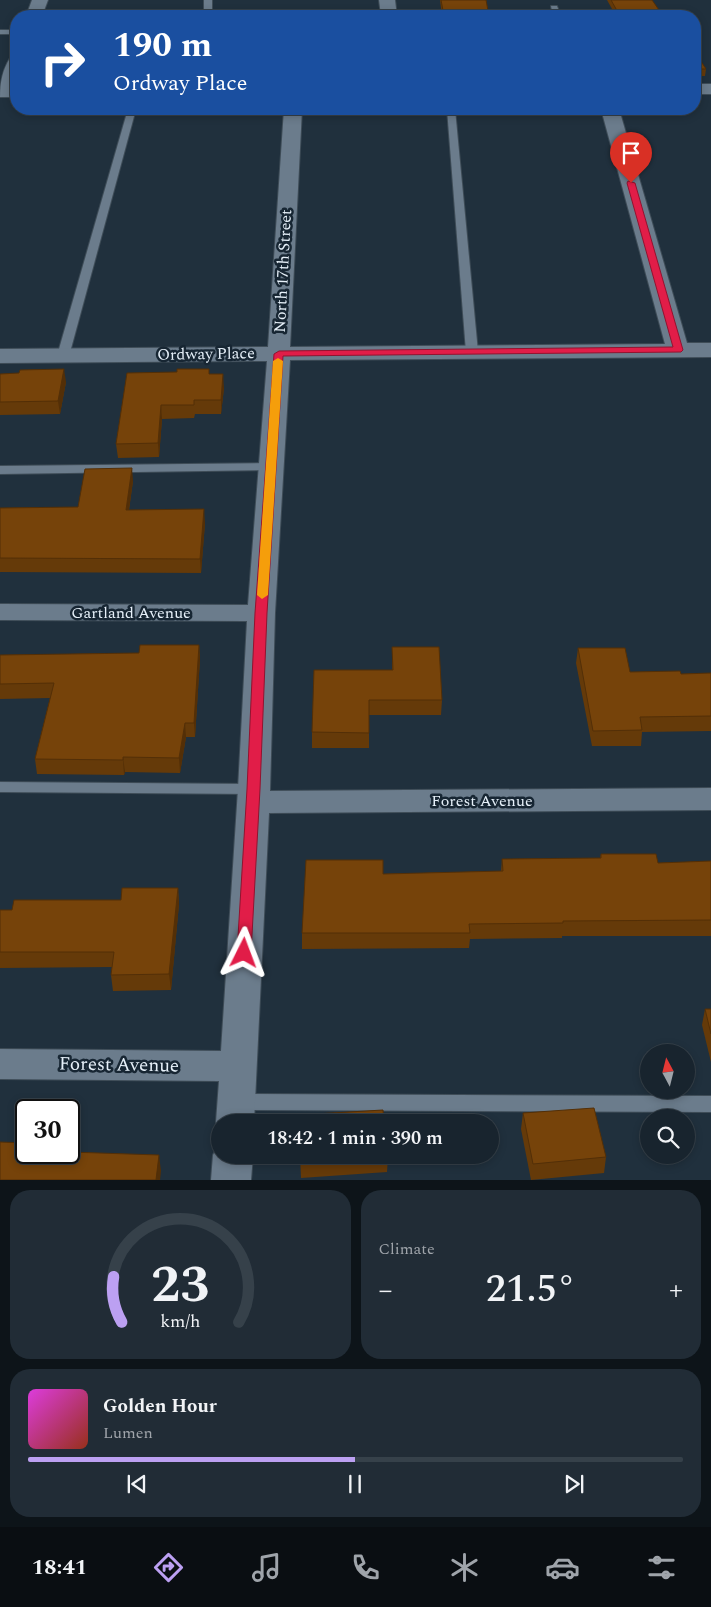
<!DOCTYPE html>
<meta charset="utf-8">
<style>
body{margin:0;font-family:Spectral,serif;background:#212c36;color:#f1f3f6;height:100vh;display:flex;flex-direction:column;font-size:19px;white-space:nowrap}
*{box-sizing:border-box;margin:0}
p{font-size:16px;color:#9fa4aa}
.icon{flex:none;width:28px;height:28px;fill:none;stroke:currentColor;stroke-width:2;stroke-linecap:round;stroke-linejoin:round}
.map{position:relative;height:1180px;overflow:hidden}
.sheet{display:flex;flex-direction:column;gap:10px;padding:10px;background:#0d1419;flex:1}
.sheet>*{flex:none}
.guide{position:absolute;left:10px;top:10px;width:691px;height:105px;border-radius:20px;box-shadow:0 2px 8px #0003,0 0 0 1px #36414a;background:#1a4fa0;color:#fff;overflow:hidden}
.needle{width:32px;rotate:353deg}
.controls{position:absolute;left:640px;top:1044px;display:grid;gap:10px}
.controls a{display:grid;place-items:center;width:55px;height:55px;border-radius:50%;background:#18242e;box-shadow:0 2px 8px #0003,0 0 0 1px #36414a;font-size:25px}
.speed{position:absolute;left:15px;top:1099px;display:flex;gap:10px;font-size:25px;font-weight:700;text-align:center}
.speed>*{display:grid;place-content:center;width:65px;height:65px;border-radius:50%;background:#18242e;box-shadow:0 2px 8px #0003,0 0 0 1px #36414a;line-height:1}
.speed .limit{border:2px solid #111;border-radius:8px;background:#fff;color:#111}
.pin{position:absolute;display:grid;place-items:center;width:42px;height:42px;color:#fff;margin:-51px -21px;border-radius:50% 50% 50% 0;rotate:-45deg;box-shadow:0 0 5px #0007}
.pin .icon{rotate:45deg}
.me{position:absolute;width:55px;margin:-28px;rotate:3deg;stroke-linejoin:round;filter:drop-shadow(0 0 4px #0008)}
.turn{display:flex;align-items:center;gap:18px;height:105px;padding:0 20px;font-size:22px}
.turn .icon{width:65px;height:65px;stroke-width:2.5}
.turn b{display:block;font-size:35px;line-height:42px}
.big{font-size:38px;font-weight:600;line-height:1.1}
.sheet .tile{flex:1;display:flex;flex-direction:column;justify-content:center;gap:8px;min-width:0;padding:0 18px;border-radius:20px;background:#212c36}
.sheet .dial{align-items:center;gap:0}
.dial svg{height:130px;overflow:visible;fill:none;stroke:#36414a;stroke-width:7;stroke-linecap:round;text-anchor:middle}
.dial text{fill:#f1f3f6;stroke:none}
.song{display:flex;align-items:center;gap:15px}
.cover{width:60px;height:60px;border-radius:8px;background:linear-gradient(135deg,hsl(300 70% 55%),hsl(10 70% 35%))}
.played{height:5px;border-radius:2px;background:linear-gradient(90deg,#bca0f2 50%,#36414a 50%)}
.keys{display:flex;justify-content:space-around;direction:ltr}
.heat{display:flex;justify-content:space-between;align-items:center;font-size:28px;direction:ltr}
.sheet .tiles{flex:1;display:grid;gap:10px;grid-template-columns:1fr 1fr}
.tile:last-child{grid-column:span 2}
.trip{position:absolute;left:211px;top:1114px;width:288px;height:50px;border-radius:25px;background:#18242e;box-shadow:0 2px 8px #0003,0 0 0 1px #36414a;font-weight:600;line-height:50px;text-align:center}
.menu{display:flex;height:80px;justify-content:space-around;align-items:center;background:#0a0e12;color:#9fa4aa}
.menu .icon{width:35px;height:35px}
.menu .current{color:#bca0f2}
.menu b{font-size:22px;color:#f1f3f6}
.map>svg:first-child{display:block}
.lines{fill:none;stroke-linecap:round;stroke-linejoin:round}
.service-casing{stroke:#3e4c57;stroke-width:2}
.minor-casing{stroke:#3e4c57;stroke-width:2}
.service{fill:#6b7c8c;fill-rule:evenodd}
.minor{fill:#6b7c8c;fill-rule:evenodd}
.wall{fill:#653a09}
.shaded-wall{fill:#532f07}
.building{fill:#76430a;stroke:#532f07}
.route{fill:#e11d48;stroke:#92132f}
.slow{fill:#f59e0b}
.labels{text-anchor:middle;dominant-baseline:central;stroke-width:5;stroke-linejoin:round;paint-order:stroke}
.street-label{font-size:16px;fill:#e6f0f9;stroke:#172633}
.near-street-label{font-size:19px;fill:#e6f0f9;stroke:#172633}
</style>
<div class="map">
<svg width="711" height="1180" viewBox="0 0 711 1180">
<rect width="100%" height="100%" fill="#20303d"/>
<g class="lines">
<g class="service-casing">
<g id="service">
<rect x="204" y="0" width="8" height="16"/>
<polygon points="551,6 557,6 561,16 553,16"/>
<rect x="0" y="30" width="16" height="4"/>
<polygon points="128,109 136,109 69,356 67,358 59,358 57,356"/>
<polygon points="447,109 455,109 478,352 472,355 466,352"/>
<polygon points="272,463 278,467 276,470 0,474 0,466"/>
<polygon points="0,782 254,784 260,785 262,789 260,793 254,794 0,792"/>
<polygon points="237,1094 711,1096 711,1112 237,1110 230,1107 228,1102 230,1097"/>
</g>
</g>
<g class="minor-casing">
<g id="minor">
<polygon points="32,0 48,0 42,16 26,16"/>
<polygon points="379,0 395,0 397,16 381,16"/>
<path d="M16,57C17,70 18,85 10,97H0C0,83 2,71 10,58Z"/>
<rect x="695" y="84" width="16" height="10"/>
<polygon points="284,109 302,109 290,347 665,344 601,109 619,109 687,343 711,343 711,357 290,360 275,613 270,791 711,788 711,810 269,813 254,1122 220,1122 220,1130 216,1122 219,1081 0,1079 0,1049 221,1051 238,789 247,621 0,620 0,604 248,605 267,361 0,363 0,349 268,347"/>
<polygon points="219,1143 220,1155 253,1155 251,1180 211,1180 213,1155"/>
</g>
</g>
<use href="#service" class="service"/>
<use href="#minor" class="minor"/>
</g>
<g class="wall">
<polygon points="440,0 486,0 489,16 442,16"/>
<polygon points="607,0 652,0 659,10 672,16 616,16"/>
<polygon points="695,52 706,69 705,76 695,76"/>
<polygon points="127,373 210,374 224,388 221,414 195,414 194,418 162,419 159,457 118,458 116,444"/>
<polygon points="0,374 66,382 60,414 0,415"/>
<polygon points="133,481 129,510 205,523 201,573 0,572 0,508 78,507"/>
<polygon points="199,645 200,659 195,737 186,737 180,773 125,772 124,775 37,774 35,759 50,698 0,699 0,655 139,653"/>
<polygon points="392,647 442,700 441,715 369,715 369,748 312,748 312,732 392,670"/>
<polygon points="578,648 630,672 681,674 711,673 711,731 642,732 641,746 592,746 576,663"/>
<polygon points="601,854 658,863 711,861 711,936 562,936 562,938 470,939 469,948 302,949 302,933 383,874 501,871 502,859 600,858"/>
<polygon points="178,888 179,904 171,990 113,991 111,975 112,967 0,968 0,910 12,910 121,900"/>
<polygon points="705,1009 711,1009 711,1062 702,1025"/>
<polygon points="523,1113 606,1157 604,1173 531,1180 521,1129"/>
<polygon points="300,1155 388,1155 387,1172 301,1178"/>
</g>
<g class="shaded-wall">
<polygon points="64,369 66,382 60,414 58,401"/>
<polygon points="223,374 224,388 221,414 221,400"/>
<polygon points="161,405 162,419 159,457 158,443"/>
<polygon points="132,468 133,481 127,523 126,510"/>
<polygon points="204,509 205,523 201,573 200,559"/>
<polygon points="199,645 200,659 195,737 194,723"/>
<polygon points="185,723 186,737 180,773 179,758"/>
<polygon points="123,757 125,772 124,775 123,760"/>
<polygon points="178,888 179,904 171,990 169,974"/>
<polygon points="159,1155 161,1171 160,1180 156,1180"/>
</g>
<g class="building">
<polygon points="441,0 486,0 489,16 444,16"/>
<polygon points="611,0 652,0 659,10 668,10 672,16 620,16"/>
<polygon points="695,52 706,69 695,69"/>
<polygon points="64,369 58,401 0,402 0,374 19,373 20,370"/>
<polygon points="177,369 209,369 209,374 223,374 221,400 194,400 194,405 161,405 158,443 116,444 127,373 177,372"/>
<polygon points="132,468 126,510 204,509 200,559 0,558 0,508 78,507 85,469"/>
<polygon points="140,645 199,645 194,723 185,723 179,758 123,757 123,760 35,759 54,683 0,684 0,655 139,653"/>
<polygon points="392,647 439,647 442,700 369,700 369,733 312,732 314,670 393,670"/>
<polygon points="578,648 625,648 630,672 680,671 681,674 711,673 711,716 640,717 642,730 593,731"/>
<polygon points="601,854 656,854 658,863 711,861 711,920 563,921 563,923 469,924 470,933 302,933 306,860 383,860 383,874 503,871 502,859 601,858"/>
<polygon points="122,888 178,888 169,974 111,975 114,952 0,952 0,910 12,910 14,900 121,900"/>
<polygon points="705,1009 711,1009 711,1034"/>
<polygon points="594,1108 606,1157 533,1164 523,1113"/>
<polygon points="383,1110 384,1122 298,1122 298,1115"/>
<polygon points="0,1142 26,1143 26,1152 69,1152 159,1155 156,1180 0,1180"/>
<polygon points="300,1155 388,1155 388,1156 301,1162"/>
</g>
<polygon class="route" points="628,181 635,183 683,350 681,352 283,356 267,613 260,789 251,953 249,957 244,959 239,957 237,953 247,789 255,613 274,354 279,351 673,347 627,183"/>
<polygon class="slow" points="278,358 283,361 268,595 262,599 257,595 273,361"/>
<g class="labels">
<g class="street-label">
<text transform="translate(283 271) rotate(-87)">North 17th Street</text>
<text transform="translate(206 354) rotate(-1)">Ordway Place</text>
<text x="131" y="613">Gartland Avenue</text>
<text x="482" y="801">Forest Avenue</text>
</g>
<g class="near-street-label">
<text transform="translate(119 1065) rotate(1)">Forest Avenue</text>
</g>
</g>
</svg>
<div class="controls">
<a><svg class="needle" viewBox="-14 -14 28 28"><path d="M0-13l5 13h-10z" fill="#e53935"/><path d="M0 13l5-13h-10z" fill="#9fa4aa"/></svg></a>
<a><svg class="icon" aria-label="search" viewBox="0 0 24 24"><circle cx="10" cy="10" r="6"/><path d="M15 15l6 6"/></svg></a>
</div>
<div class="speed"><div class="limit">30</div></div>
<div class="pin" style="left:631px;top:183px;background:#d93025"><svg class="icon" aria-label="arrive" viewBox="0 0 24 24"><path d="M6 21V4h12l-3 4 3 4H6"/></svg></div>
<svg class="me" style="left:244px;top:953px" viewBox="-20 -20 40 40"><path d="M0-17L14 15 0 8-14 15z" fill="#e11d48" stroke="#fff" stroke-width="4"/></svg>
<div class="trip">18:42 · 1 min · 390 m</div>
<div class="guide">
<div class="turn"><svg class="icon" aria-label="right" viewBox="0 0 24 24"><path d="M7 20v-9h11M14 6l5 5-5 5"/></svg><div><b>190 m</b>Ordway Place</div></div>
</div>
</div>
<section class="sheet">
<div class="tiles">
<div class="tile dial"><svg viewBox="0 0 100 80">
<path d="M14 69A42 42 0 1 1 86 69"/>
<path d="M14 69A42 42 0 0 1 9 41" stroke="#bca0f2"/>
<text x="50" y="56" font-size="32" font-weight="700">23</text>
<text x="50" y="72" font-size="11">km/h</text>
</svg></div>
<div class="tile"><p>Climate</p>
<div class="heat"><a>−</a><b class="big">21.5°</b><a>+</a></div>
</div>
<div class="tile">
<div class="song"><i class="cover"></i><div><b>Golden Hour</b><p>Lumen</p></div></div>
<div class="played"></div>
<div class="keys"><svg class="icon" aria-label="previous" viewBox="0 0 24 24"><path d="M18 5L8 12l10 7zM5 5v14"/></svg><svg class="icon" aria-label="pause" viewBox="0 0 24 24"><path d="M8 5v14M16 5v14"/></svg><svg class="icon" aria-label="next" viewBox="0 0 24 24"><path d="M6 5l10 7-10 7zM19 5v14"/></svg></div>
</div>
</div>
</section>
<nav class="menu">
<b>18:41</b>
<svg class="icon current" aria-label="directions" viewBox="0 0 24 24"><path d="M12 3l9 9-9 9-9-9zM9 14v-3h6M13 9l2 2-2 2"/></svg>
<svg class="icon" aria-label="music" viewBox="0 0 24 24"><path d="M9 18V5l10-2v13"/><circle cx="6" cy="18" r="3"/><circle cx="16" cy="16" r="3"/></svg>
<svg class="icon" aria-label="phone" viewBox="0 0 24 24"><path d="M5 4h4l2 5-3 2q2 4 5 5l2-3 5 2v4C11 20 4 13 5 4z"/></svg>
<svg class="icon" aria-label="climate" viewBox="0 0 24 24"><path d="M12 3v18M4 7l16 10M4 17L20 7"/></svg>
<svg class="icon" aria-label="car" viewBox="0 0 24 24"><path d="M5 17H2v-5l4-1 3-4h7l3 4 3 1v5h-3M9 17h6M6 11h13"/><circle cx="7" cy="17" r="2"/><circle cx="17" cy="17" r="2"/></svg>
<svg class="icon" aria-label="filters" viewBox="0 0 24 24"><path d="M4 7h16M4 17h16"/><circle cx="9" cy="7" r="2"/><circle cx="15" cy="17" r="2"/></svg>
</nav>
